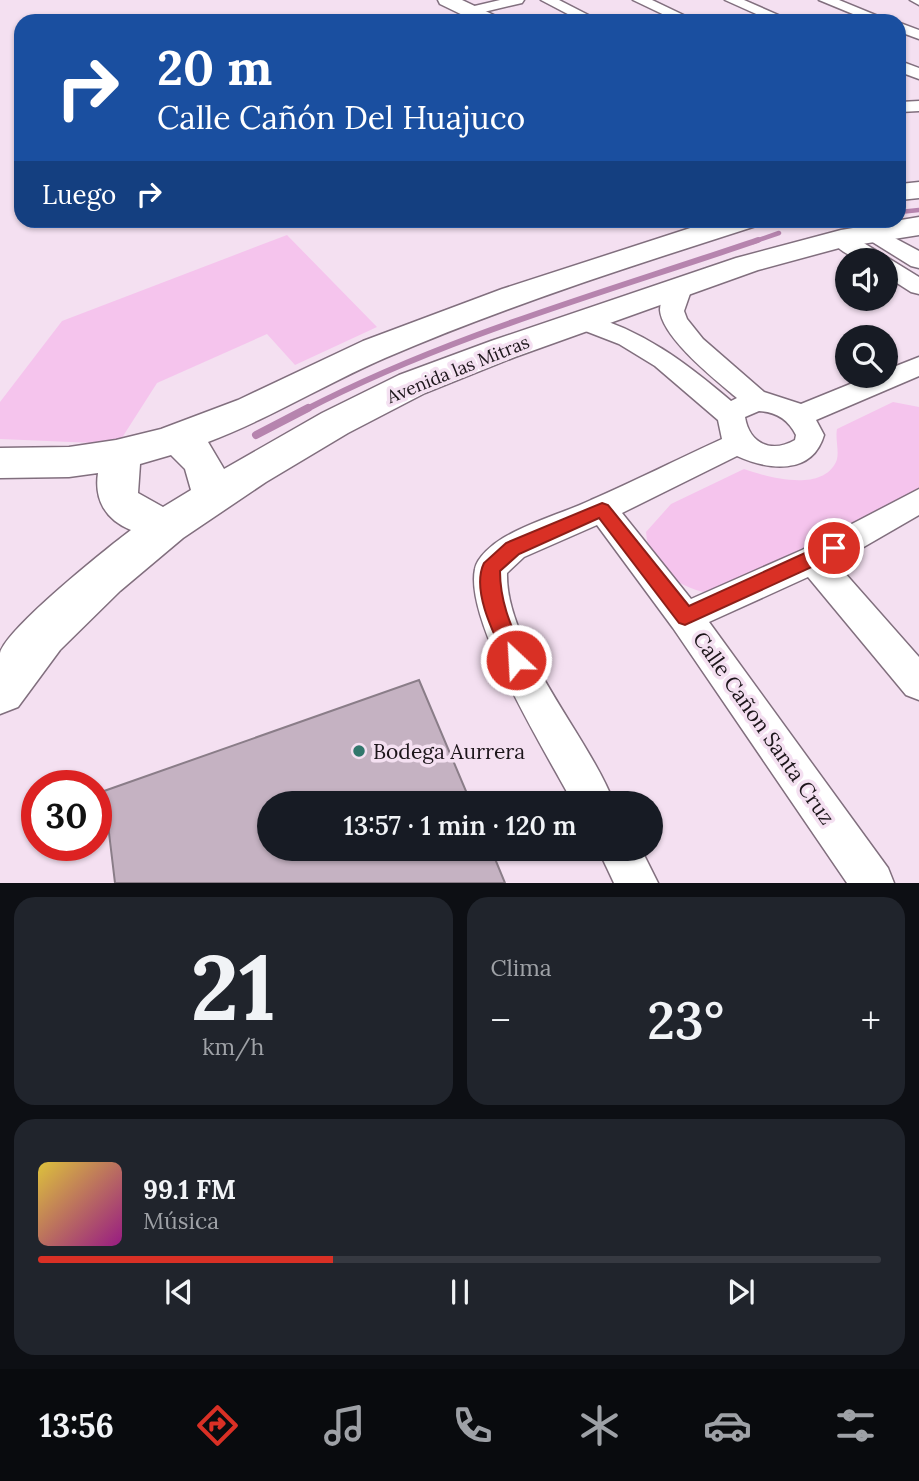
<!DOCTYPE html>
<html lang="es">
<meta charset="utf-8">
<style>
body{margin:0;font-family:Lora,serif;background:#20242c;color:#f1f3f6;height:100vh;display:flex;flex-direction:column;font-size:26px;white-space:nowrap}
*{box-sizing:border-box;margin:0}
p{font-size:23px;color:#9ea1a6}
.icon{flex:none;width:38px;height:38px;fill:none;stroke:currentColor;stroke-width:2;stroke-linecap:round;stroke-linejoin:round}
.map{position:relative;height:883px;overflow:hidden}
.drawer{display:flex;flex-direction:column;gap:14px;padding:14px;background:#0d0f14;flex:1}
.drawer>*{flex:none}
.guide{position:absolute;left:14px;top:14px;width:892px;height:214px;border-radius:21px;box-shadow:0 2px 5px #0004;background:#1a4fa0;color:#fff;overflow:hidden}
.controls{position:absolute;left:835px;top:248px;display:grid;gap:14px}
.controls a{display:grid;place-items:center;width:63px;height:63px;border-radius:50%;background:#171b24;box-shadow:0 2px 5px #0004;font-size:35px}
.speed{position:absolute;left:21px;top:770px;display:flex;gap:14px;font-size:35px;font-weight:700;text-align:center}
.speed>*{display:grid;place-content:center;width:91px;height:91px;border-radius:50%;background:#171b24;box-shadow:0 2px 5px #0004;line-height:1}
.speed .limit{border:10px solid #d22;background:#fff;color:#111}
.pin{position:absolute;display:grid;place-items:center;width:60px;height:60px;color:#fff;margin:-30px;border:4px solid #fff;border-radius:50%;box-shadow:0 2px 7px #0007}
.me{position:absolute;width:77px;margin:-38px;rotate:335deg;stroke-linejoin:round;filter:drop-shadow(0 0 5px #0008)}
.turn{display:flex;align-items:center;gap:24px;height:147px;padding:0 28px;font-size:32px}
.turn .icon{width:91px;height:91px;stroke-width:2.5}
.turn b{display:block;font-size:49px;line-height:60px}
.then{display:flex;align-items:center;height:66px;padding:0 28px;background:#0003;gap:14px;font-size:26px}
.big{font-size:52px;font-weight:600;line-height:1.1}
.drawer .widget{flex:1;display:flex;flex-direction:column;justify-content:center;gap:10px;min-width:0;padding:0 24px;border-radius:21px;background:#20242c}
.drawer .dial{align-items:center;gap:0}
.dial b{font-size:91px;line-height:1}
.song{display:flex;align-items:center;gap:21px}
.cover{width:84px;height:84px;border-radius:10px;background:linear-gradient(135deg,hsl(50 70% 55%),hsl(310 70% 35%))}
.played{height:7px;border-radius:4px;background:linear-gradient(90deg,#d93025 35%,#363941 35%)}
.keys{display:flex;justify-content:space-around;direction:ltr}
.heat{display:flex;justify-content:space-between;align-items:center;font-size:38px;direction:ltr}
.drawer .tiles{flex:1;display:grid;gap:14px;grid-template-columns:1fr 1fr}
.widget:last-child{grid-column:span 2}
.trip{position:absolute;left:257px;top:791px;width:406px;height:70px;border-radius:35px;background:#171b24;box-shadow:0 2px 5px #0004;font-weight:600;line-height:70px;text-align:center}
.tab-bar{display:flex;height:112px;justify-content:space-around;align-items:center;background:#090b0e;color:#9ea1a6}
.tab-bar .icon{width:49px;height:49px}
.tab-bar .active{color:#d93025}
.tab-bar b{font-size:32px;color:#f1f3f6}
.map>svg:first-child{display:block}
.green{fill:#f5c4ed}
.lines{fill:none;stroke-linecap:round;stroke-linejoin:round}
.stream-far2{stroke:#b684ae;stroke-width:4.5}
.stream-far1{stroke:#b684ae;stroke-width:6}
.stream{stroke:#b684ae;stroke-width:8}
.building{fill:#c5b2c2;stroke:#8a7d88;stroke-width:2}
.street-casing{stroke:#816f7e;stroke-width:3}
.secondary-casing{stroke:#816f7e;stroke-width:3}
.street{fill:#fff;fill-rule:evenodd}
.secondary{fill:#fff;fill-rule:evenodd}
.route{fill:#d93025;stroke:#8d1f18;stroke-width:2}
.poi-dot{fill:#31776c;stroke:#f4e0f1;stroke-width:2.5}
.labels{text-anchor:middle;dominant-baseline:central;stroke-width:7;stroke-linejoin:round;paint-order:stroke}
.street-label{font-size:18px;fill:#1c151a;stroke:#f4e0f1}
.near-street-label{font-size:21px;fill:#1c151a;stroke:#f4e0f1}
.near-poi-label{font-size:21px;fill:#1c151a;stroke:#f4e0f1;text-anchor:start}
</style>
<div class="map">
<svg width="919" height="883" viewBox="0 0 919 883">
<rect width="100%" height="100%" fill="#f4e0f1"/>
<g class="green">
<polygon points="287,235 377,327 295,365 267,334 157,383 118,444 0,439 0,402 62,321"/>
<path d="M893,402L919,407V493L724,597C686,590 649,575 646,532L671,504L744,469C767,477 821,493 836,462C840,453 835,439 837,429Z"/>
</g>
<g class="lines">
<g class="stream-far2">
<polyline points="900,212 919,210"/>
<polyline points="753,242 779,233"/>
</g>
<path class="stream-far1" d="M305,410C447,336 606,292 758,240"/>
<polyline class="stream" points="256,435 308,408"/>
</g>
<polygon class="building" points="419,680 471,803 270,803 270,849 491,849 505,883 115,883 104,791"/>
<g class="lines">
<g class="street-casing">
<g id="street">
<polygon points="500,0 524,0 522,3 471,15 464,11 466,8"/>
<polygon points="541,0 559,0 600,21 581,21"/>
<polygon points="633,0 652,0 696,21 677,21"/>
<polygon points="725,0 744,0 792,21 772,21"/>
<polygon points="819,0 839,0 890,21 870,21"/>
<polygon points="910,0 919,0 919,5"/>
<polygon points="900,23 919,30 919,39 900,32"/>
<polygon points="900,61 919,68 919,79 900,72"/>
<polygon points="919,101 919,111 900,112 900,102"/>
<polygon points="874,227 919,251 919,268 911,266 866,238 863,233 866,228"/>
<path d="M841,233L849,234L919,277V294L911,292L886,276V261C863,261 845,258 830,239L833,234Z"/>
<path d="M682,278L690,280L693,285L684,311L687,319L703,339L764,392L801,404L870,376H886V370L919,357V376L816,420L824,435C812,476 768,470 737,456L622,513L691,599L802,550L919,489V515L836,563L919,657V700L906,695L808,577L709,622L888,868L894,883H847L673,628L597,525L524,557L507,573C505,645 588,735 614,803H573C547,754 464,621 475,569C477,557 493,544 503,538C530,522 563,513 591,500C635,481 678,459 722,439L718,420L655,366L619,344L575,327L572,322L575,317L584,314C643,330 685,362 731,401L737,398C717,381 662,338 660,310C660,300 668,288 674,280ZM759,411C776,412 788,419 796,435L795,440C771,454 749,443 745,417Z"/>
<polygon points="598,849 641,849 658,883 614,883"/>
</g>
</g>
<g class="secondary-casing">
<g id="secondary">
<polygon points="438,0 462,0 498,17 501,21 475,21 440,4"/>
<polygon points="919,182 919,198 900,200 900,184"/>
<path d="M919,217V235L843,247L758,270L515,357L425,393L348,433L266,482L183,538L120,591L60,650L18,707L0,714C0,696 0,671 0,653C7,628 106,549 131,530C106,520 94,500 98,473L69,477L0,478V448L69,447L116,440L161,429L238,400L363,341L502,289L715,220H760L756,226C631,266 506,306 385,358C325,384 269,419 208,442L224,469L322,413L399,375L491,341L736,258L841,230ZM171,455L185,469L191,490L163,507L138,493L140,464Z"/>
</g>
</g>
<use href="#street" class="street"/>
<use href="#secondary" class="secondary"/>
</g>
<path class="route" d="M602,503L608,505L689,606L827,543L834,541L840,543L843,548L840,554L685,625L679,623L599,518L519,554L500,571C500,605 513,630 526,660L523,666L516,669L509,666C497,640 470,592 484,563L506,543Z"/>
<circle class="poi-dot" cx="359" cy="751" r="7"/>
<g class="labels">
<g class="street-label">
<text transform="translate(458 369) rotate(-22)">Avenida las Mitras</text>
</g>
<g class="near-street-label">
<text transform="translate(764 728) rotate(55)">Calle Cañon Santa Cruz</text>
</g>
<g class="near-poi-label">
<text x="373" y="751">Bodega Aurrera</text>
</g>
</g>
</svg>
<div class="controls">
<a><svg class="icon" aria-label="sound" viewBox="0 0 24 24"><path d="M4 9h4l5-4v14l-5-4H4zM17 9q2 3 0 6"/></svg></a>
<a><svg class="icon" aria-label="search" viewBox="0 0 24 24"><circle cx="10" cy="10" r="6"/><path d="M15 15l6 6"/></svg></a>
</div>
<div class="speed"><div class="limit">30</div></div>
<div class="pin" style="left:834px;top:548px;background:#d93025"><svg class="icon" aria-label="arrive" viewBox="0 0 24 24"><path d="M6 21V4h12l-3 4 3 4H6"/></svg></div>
<svg class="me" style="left:516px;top:660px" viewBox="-20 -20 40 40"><circle r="17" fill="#d93025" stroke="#fff" stroke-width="3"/><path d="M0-11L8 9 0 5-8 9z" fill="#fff"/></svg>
<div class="trip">13:57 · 1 min · 120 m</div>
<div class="guide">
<div class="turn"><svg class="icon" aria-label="right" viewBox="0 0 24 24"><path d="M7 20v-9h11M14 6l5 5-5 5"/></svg><div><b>20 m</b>Calle Cañón Del Huajuco</div></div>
<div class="then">Luego<svg class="icon" aria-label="right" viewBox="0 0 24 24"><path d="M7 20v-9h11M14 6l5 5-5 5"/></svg></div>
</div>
</div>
<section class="drawer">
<div class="tiles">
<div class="widget dial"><b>21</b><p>km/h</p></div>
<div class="widget"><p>Clima</p>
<div class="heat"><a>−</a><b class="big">23°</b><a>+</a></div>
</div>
<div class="widget">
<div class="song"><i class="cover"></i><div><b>99.1 FM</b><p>Música</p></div></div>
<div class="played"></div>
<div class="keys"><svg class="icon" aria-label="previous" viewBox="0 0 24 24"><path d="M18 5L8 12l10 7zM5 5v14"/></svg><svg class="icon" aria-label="pause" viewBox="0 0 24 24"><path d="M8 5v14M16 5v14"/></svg><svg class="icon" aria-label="next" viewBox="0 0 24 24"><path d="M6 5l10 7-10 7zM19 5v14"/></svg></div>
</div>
</div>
</section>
<nav class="tab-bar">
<b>13:56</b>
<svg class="icon active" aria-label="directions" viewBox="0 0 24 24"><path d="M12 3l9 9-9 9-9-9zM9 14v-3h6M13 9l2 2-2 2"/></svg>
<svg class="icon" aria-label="music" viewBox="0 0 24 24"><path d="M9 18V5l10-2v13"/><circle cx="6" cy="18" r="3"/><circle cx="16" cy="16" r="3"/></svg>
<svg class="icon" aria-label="phone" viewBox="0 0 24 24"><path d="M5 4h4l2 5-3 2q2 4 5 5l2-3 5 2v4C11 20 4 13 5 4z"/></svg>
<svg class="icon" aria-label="climate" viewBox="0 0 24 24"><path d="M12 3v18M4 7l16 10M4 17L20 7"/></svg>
<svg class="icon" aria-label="car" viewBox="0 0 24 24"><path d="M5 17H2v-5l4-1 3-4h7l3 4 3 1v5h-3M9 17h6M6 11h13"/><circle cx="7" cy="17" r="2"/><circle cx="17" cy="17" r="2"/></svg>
<svg class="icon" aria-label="filters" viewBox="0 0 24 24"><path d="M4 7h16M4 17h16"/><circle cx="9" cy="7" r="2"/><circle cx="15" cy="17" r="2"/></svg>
</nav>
